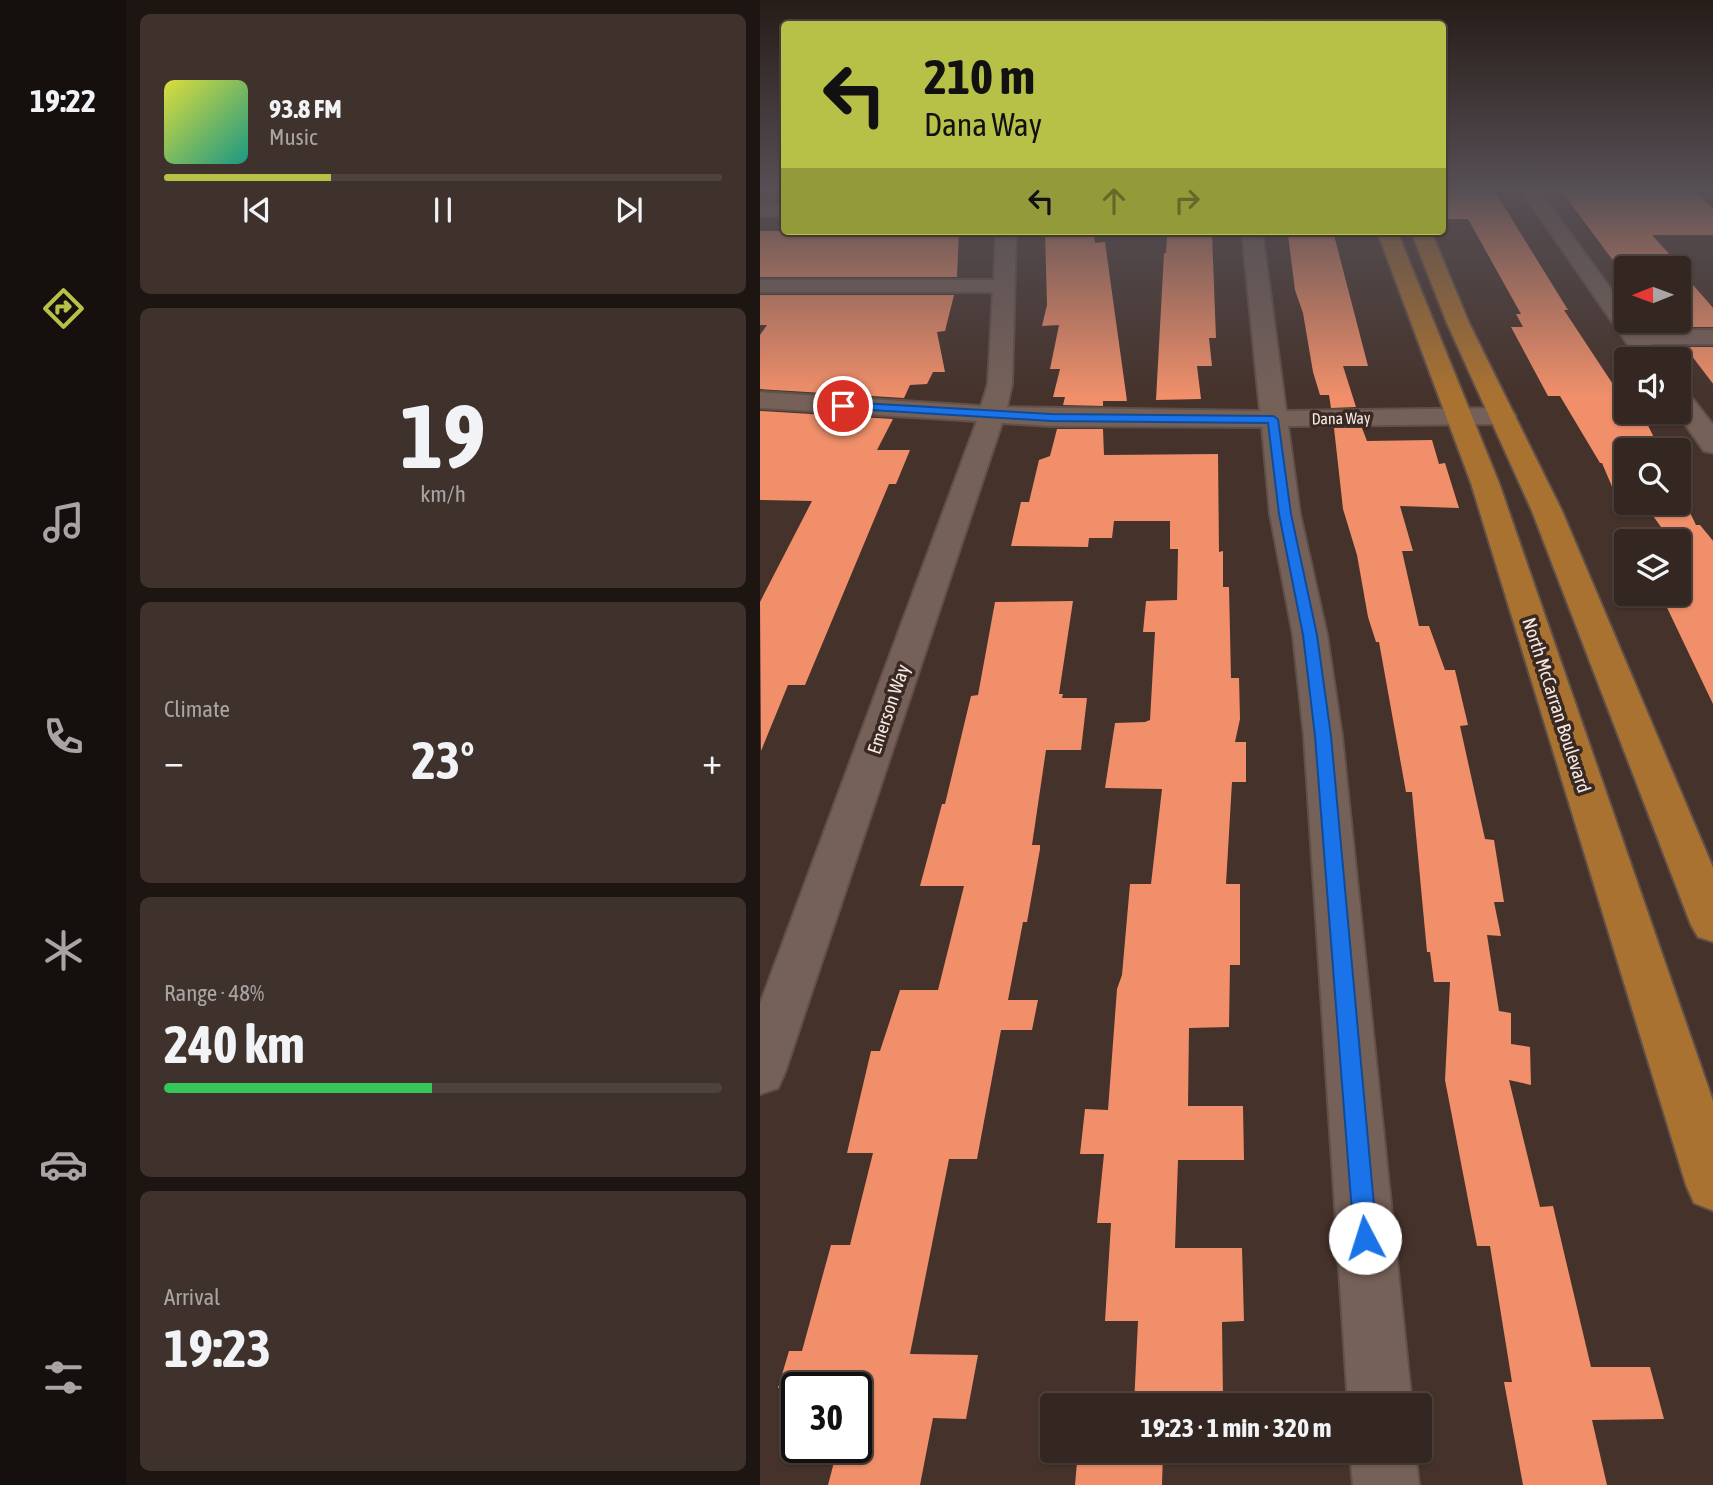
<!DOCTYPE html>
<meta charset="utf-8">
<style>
body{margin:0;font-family:"Asap Condensed",sans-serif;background:#3f322d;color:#f1f3f6;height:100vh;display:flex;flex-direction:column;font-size:26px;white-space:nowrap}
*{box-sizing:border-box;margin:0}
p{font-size:23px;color:#a9a5a5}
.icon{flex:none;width:38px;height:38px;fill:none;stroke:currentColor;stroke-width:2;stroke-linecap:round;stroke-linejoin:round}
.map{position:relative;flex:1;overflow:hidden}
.drawer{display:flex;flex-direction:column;gap:14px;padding:14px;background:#1d1512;width:634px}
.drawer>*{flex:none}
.top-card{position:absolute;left:21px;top:21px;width:665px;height:214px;border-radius:7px;box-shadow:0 2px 5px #0004,0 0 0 2px #4e433e;background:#b7c148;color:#111;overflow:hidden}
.needle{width:46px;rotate:269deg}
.controls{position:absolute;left:854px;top:256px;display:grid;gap:14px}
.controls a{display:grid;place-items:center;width:77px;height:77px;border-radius:7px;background:#342620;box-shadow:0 2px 5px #0004,0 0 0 2px #4e433e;font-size:35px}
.speed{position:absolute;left:21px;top:1372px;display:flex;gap:14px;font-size:35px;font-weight:700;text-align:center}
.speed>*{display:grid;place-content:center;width:91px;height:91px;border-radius:50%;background:#342620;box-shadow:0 2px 5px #0004,0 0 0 2px #4e433e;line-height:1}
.speed .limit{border:4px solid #111;border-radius:10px;background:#fff;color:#111}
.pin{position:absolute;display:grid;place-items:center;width:60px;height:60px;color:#fff;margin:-30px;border:4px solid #fff;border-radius:50%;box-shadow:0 2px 7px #0007}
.me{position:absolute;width:77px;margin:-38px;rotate:355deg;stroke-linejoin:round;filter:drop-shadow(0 0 5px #0008)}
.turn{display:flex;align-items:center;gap:24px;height:147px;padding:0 28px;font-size:32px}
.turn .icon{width:91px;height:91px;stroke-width:2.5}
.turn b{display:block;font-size:49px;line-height:60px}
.lanes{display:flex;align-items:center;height:66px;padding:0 28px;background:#0003;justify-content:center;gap:35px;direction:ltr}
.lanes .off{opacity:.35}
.big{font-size:52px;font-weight:700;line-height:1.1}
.drawer .card{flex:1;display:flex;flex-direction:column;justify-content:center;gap:10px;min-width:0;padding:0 24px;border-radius:10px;background:#3f322d}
.drawer .dial{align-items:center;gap:0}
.dial b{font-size:91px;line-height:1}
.song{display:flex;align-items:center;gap:21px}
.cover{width:84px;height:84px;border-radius:10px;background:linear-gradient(135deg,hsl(60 70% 55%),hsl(170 70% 35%))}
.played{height:7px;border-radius:4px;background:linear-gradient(90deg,#b7c148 30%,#4e433e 30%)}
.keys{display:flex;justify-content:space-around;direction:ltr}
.heat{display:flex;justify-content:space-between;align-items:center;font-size:38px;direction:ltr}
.charge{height:10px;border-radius:5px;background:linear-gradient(90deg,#34c759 48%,#4e433e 0)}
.trip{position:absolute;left:280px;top:1393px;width:392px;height:70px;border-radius:7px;background:#342620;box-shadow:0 2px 5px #0004,0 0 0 2px #4e433e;font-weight:700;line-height:70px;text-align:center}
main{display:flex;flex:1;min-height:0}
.menu{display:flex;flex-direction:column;width:126px;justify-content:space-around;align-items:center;background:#150f0d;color:#a9a5a5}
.menu .icon{width:49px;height:49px}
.menu .on{color:#b7c148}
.menu b{font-size:32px;color:#f1f3f6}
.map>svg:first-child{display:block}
.building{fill:#f08f6a}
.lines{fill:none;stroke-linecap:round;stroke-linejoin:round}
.street-casing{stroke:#5f504a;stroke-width:4}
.primary-casing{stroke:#5f504a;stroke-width:4}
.street{fill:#766159;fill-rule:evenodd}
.primary{fill:#aa7231;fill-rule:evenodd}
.route{fill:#1a73e8;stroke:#114b97;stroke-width:2}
.labels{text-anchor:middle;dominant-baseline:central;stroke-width:7;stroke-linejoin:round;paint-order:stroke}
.far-street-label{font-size:16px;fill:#f5e9e4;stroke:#3a2822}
.street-label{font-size:19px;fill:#f5e9e4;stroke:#3a2822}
</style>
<main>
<nav class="menu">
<b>19:22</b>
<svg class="icon on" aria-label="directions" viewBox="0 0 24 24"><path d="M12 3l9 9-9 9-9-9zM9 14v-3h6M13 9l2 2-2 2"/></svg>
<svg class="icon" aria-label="music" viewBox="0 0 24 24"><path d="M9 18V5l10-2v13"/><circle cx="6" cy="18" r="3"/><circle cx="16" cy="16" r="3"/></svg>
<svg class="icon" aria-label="phone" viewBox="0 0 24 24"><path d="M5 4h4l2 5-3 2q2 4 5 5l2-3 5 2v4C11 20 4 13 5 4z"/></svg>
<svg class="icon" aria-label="climate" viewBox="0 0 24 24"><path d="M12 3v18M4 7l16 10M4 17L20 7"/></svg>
<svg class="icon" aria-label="car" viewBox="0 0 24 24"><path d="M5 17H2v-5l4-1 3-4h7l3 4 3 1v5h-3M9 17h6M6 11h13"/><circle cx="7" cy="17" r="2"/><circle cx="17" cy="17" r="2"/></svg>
<svg class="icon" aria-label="filters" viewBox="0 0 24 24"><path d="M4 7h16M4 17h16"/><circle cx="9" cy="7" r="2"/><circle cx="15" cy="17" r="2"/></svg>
</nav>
<section class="drawer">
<div class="card">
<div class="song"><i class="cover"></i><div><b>93.8 FM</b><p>Music</p></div></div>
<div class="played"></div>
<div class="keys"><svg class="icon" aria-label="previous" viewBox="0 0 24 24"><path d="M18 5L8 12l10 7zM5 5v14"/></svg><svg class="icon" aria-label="pause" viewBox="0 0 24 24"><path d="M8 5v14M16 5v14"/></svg><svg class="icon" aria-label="next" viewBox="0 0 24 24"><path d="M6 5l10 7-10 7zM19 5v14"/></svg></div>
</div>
<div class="card dial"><b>19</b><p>km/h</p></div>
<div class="card"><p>Climate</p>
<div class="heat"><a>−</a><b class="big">23°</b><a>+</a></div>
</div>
<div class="card"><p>Range · 48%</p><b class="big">240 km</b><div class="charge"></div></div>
<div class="card"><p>Arrival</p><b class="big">19:23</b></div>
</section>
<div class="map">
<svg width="954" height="1485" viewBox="0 0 954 1485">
<rect width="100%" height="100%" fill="#45322b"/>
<g class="building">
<polygon points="682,189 734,190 808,310 804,310 866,404 866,411 871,411 874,415 873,411 881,411 900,450 866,450 866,489 853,489 842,463 840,463 800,396 788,396 751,327 763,327 756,314 761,314 708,219 682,219"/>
<polygon points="800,189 932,189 954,209 954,235 892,235 921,267 866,268 866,278"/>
<polygon points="0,231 199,231 197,277 0,277"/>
<polygon points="285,231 330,231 331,236 334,236 335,243 345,242 367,401 343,401 343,406 303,405 305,397 293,397 300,369 290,369 299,325 282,326 287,305"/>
<polygon points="452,234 456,338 449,338 452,366 437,366 441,399 396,400 404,253 406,253 407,235"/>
<polygon points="528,235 574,235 608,366 583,366 596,407 571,408 569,395 560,395 553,372 543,313 535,290"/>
<polygon points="919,269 954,309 954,327 910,327 905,320 919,320"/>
<polygon points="0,295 194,295 185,331 177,332 185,372 173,372 167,384 150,385 144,398 0,389 0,335 7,325 0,325"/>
<polygon points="925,347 954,347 954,385"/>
<polygon points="0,411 133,419 117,450 150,450 136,484 129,484 45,685 28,685 1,751 0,602 52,501 0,500"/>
<polygon points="574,428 602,428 607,441 672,440 679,464 685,463 699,508 640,506 653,551 642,551 659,626 669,626 685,670 695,670 708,725 700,726 725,839 734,840 744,902 734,902 741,936 727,935 739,1011 751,1013 751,1044 770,1047 771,1085 749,1080 780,1207 793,1206 831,1367 890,1367 904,1419 832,1420 847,1485 763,1485 744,1382 752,1382 730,1246 717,1246 685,1080 690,982 674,982 670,952 667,952 652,792 646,792 619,642 616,642 608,617 597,555 583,509"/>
<polygon points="297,429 343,429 344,455 458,454 459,552 463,551 463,587 469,587 471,678 479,678 480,719 475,742 486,742 486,782 472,782 466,884 480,884 480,965 470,965 469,1027 429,1028 428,1106 483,1106 484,1160 418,1160 415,1248 482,1248 484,1321 462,1322 463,1397 405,1398 405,1405 374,1405 378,1321 345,1321 351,1223 337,1223 344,1154 320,1154 325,1109 348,1110 357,989 362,975 370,884 391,884 402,789 345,788 355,723 385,722 390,720 395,632 383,632 386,601 417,600 418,549 410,549 410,521 354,521 352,538 329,538 328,547 251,546 261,502 269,502 279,460 290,456"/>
<polygon points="919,490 936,525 940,525 954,542 954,706 900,593 919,593 919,541 911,541 886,506 885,502 919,502"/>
<polygon points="313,601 299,694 303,694 302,698 327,698 321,750 286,750 272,845 280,845 280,849 267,922 263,922 248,1000 278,1000 272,1030 241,1030 217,1159 189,1159 150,1354 218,1355 206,1419 173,1418 160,1485 68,1485 78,1447 96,1447 96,1388 18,1388 29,1351 42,1351 71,1245 90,1245 113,1153 87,1153 111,1051 120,1051 140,990 178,990 204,886 160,886 182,804 185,804 211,696 218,695 235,602"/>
<polygon points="318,1451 403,1451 402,1485 315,1485"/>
</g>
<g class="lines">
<g class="street-casing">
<g id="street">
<polygon points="760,189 778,189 866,310 866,320 874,320 881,330 954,330 954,344 891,344 902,359 878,359"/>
<polygon points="0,204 24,205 24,215 0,216"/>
<polygon points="236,231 256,231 252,384 247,407 500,411 482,231 502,231 526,411 743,408 752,410 756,416 752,422 743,424 528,426 540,514 567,635 582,736 652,1405 588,1405 544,736 533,635 510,514 502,427 291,426 242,423 25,1072 18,1088 0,1094 0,1004 217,421 0,408 0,392 221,406 228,384 233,292 0,292 0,280 234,280"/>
<polygon points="919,390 928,393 954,426 954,453 944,451 916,411 919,411"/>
<polygon points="590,1451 655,1451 659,1485 593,1485"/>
</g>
</g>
<g class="primary-casing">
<g id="primary">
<polygon points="617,231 637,231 739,483 954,1104 954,1211 934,1203 926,1185 711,483"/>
<polygon points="651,231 671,231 709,323 802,511 954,870 954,942 938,937 931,925 772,511 687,323"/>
</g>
</g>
<use href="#street" class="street"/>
<use href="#primary" class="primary"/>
</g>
<linearGradient id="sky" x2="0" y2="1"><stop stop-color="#261c18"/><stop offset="0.48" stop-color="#564f55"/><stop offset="1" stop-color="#564f55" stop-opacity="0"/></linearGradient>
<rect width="954" height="396" fill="url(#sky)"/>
<polygon class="route" points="83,402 291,414 513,416 518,419 531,514 557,635 571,736 617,1238 614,1246 605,1249 597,1246 594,1238 555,736 543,635 519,514 508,423 291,421 79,408 78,406"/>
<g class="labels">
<g class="far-street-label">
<text transform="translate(581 418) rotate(-1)">Dana Way</text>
</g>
<g class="street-label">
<text transform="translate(797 705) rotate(72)">North McCarran Boulevard</text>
<text transform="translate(128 709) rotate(-71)">Emerson Way</text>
</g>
</g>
</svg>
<div class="controls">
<a><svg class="needle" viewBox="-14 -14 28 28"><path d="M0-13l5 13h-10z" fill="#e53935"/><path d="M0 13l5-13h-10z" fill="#a9a5a5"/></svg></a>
<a><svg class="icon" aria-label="sound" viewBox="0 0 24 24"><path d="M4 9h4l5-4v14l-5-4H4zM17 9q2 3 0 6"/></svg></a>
<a><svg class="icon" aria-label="search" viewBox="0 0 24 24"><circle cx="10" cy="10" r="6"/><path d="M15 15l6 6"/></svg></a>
<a><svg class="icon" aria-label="layers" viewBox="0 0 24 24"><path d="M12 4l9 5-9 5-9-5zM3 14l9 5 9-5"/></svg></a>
</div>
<div class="speed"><div class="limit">30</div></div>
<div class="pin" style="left:83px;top:406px;background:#d93025"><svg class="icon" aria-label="arrive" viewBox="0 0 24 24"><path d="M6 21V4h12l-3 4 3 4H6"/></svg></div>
<svg class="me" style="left:605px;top:1238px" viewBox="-20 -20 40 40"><circle r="19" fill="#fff"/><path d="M0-13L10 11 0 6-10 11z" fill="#1a73e8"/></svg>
<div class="trip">19:23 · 1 min · 320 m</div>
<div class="top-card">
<div class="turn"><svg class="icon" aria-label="left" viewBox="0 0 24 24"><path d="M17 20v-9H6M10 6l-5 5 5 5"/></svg><div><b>210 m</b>Dana Way</div></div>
<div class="lanes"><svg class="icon" aria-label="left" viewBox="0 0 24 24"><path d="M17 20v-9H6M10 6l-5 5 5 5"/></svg><svg class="icon off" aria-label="ahead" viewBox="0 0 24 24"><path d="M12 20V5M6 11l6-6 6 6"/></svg><svg class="icon off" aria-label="right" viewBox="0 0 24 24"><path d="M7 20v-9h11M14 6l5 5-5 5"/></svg></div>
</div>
</div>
</main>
